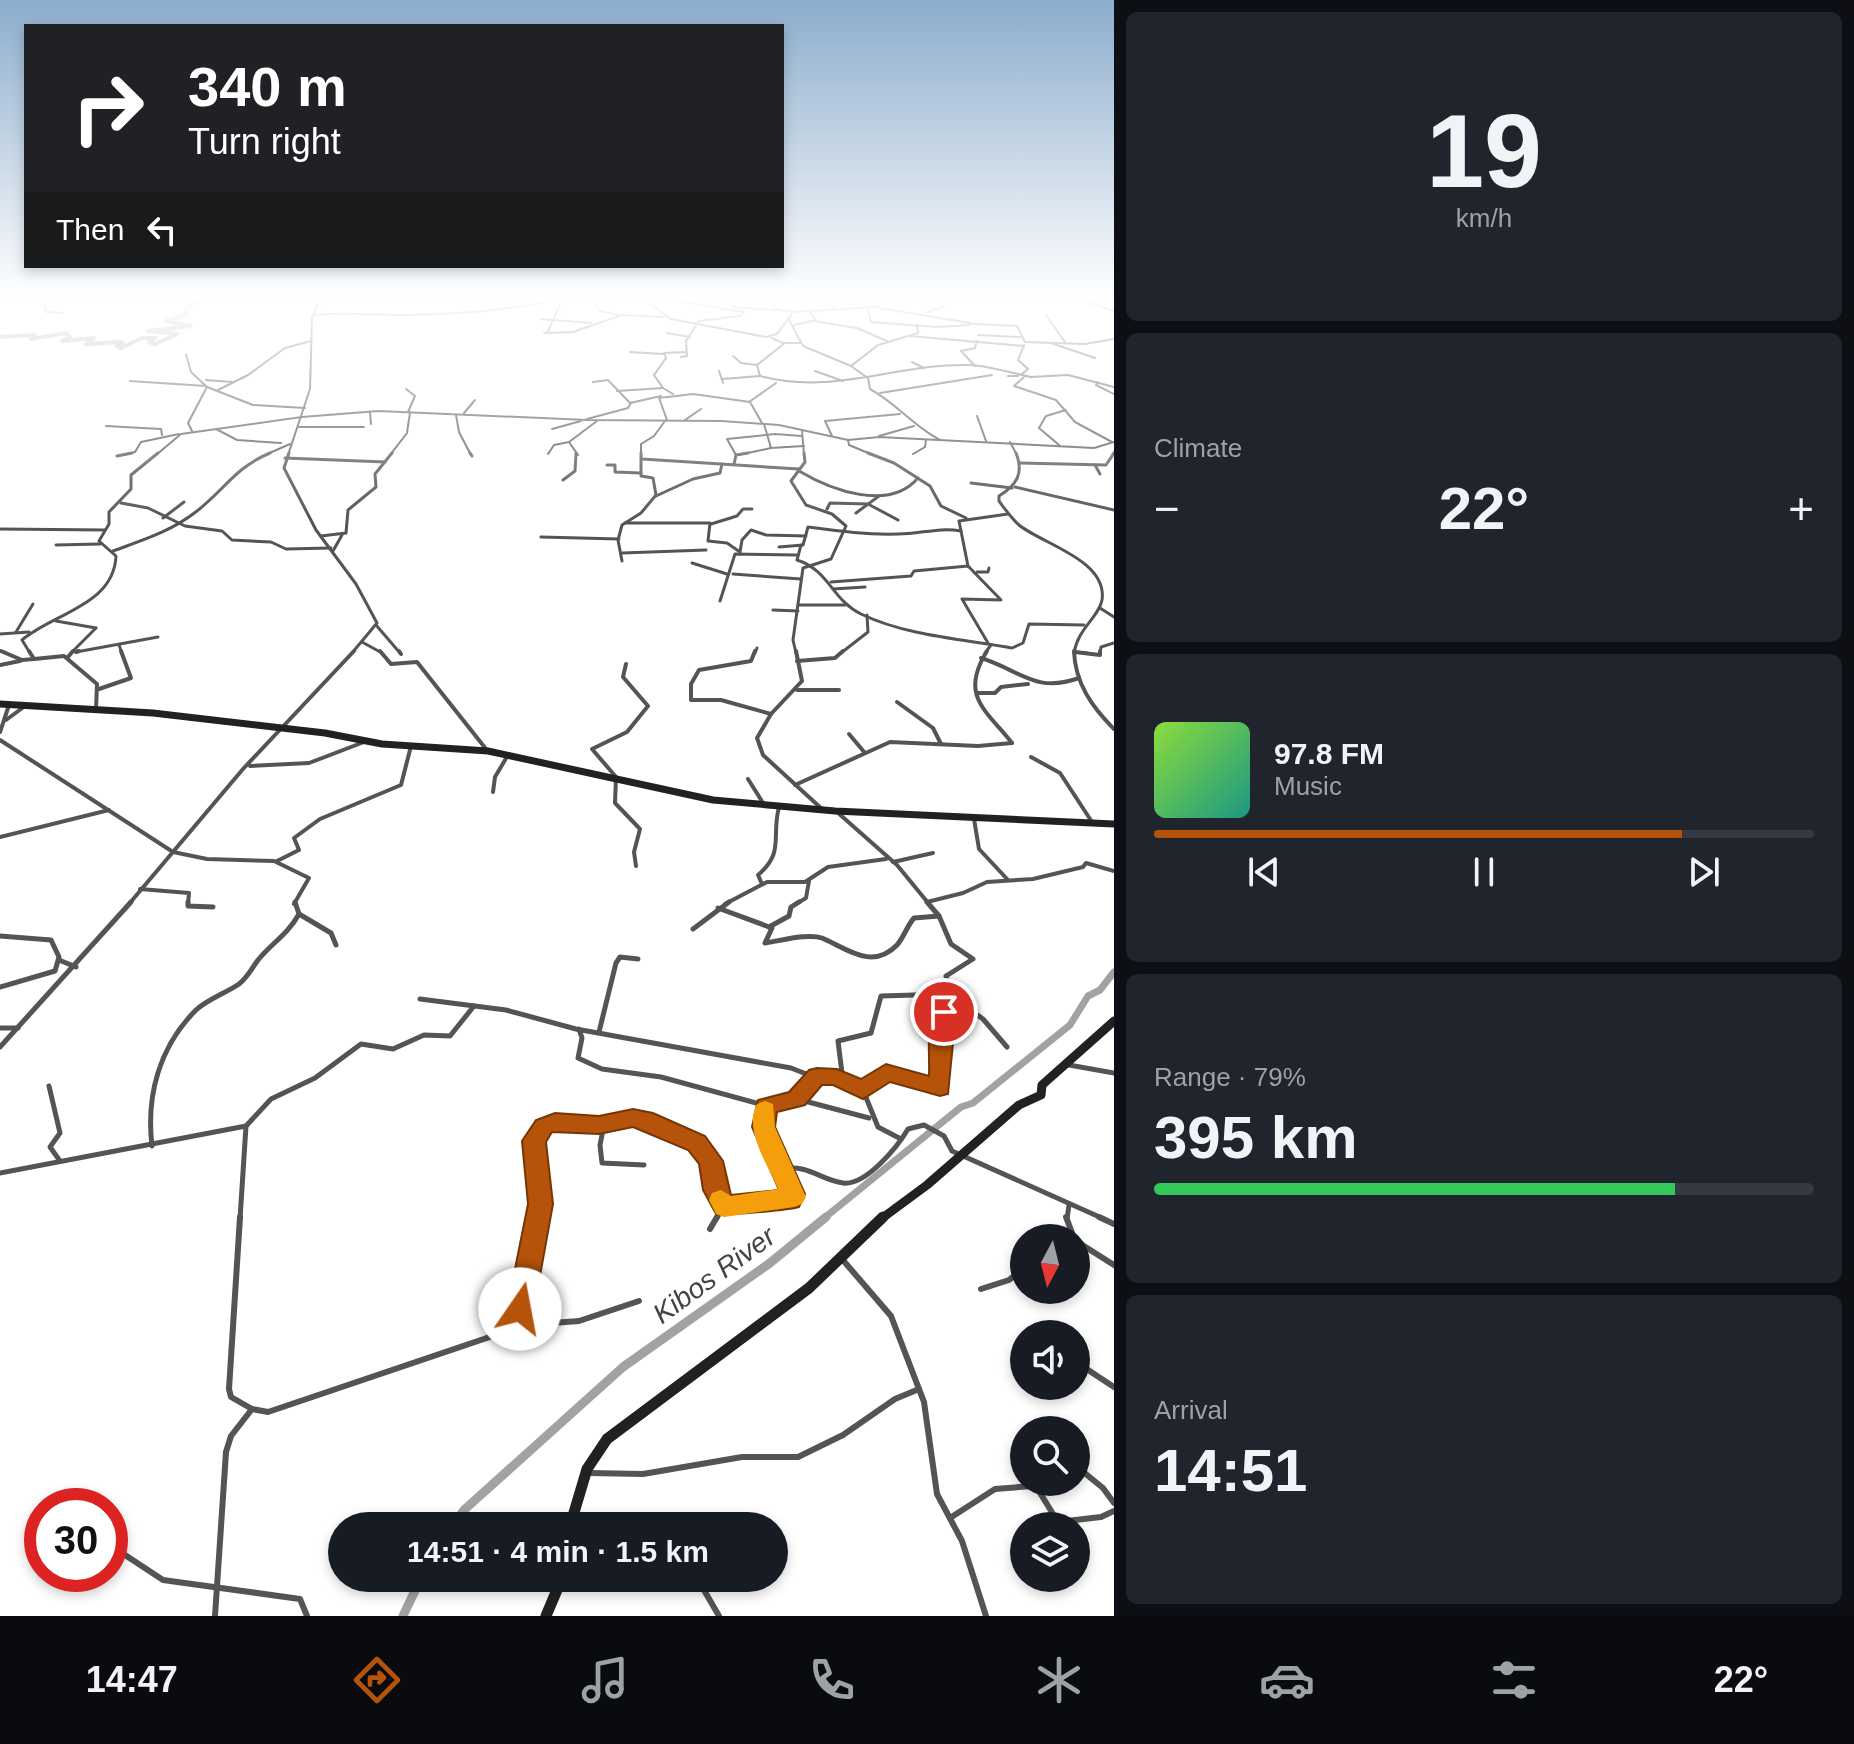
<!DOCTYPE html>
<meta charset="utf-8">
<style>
body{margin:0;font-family:Helvetica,sans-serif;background:#20242c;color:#f1f3f6;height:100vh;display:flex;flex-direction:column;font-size:30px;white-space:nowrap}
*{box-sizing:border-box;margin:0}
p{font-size:26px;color:#9ea1a6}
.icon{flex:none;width:44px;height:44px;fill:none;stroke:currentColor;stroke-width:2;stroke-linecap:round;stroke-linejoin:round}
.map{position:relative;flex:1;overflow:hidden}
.drawer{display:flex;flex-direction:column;gap:12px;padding:12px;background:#0d0f14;width:740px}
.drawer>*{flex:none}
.banner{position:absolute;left:24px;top:24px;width:760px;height:244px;border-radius:0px;box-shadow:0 4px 12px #0003;background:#202124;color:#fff;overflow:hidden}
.needle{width:52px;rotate:187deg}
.controls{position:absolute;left:1010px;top:1224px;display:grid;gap:16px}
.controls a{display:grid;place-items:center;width:80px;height:80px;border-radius:50%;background:#171b24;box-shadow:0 4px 12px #0003;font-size:40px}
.speed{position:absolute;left:24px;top:1488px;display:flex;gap:16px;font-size:40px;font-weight:700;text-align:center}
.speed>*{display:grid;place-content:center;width:104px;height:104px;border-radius:50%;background:#171b24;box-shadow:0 4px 12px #0003;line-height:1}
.speed .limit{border:12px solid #d22;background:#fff;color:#111}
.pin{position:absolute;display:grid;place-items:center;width:68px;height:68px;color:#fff;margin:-34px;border:4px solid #fff;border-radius:50%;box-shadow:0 2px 8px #0007}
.me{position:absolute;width:88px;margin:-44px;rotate:12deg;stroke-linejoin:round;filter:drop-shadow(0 0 6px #0008)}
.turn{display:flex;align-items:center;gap:28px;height:168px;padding:0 32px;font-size:36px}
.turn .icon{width:104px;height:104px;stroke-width:2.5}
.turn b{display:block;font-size:56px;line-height:68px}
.then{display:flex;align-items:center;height:76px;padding:0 32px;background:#0003;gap:16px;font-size:30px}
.big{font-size:60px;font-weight:800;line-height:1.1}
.drawer .widget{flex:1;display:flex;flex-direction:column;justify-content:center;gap:12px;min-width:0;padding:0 28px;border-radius:12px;background:#20242c}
.drawer .dial{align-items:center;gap:0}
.dial b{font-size:104px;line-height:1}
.song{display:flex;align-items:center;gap:24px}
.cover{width:96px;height:96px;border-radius:12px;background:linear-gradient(135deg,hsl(90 70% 55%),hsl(170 70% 35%))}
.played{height:8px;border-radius:4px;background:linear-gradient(90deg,#b45309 80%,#363941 80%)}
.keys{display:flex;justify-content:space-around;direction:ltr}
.heat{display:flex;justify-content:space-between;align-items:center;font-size:44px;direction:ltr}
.charge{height:12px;border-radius:6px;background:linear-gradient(90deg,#34c759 79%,#363941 0)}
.trip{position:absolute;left:328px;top:1512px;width:460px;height:80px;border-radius:40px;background:#171b24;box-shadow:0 4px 12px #0003;font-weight:800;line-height:80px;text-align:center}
.menu{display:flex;height:128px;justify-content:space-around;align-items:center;background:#090b0e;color:#9ea1a6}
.menu .icon{width:56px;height:56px}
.menu .selected{color:#b45309}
.menu b{font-size:36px;color:#f1f3f6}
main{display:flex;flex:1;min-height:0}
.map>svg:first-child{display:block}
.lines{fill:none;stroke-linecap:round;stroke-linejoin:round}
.river-far2{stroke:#a2a2a2;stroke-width:4}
.river-far1{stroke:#a2a2a2;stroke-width:7}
.river{stroke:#a2a2a2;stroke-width:9}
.street-far4{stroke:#545454;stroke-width:2}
.street-far3{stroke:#545454;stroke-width:3}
.street-far2{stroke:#545454;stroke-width:4}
.street-far1{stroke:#545454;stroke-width:5}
.street{stroke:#545454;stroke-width:6}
.secondary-far2{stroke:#212121;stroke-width:7}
.secondary-far1{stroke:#212121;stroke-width:9}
.secondary{stroke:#212121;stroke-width:11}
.route{fill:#b45309;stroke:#753606;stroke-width:2}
.slow{fill:#f59e0b}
.labels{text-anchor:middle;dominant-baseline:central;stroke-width:7;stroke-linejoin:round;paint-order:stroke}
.near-water-label{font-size:28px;font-style:italic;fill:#434343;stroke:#fff}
</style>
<main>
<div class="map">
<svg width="1114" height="1616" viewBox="0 0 1114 1616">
<rect width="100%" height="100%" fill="#fff"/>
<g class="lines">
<g class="river-far2">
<polyline points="231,296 246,296"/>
<polyline points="461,296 467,296"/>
<polyline points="0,337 35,335 31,339 66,333 70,337 62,341 94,338 86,344 120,342 123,343 117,346 121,348 142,338 155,338 149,342 155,344 177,334 148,331 191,326 166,321 187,314 186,309 195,303 226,296"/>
</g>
<polyline class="river-far1" points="823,1219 961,1107 973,1103 1070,1025 1088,996 1100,990 1114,972"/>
<g class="river">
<polyline points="453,1526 464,1510 623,1367 770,1263 826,1217"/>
<polyline points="403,1616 421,1578"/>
</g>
<g class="street-far4">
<polyline points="41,296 46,312 63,313"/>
<polyline points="586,296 593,297 600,311 618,315"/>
<polyline points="639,296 671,319 766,337 777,334 793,312 874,307 976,324 1017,326 1025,342 1085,344 1114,339"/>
<polyline points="644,296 744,312"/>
<polyline points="764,296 777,309"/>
<polyline points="827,296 825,300 835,306"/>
<polyline points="1068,296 1114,311"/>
<polyline points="740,298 732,307 792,311"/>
<polyline points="876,305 886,296"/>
<polyline points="868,310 871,322 936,327 970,325"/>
<polyline points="927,312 944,306"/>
<path d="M314,315C344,312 372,315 401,315C456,314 517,311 569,296"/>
<polyline points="1046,315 1065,342"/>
<path d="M788,318L803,346L851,366L868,378L870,389C896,403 913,426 940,440"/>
<polyline points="541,319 591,323"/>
<polyline points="814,321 857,328 887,341"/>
<polyline points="794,325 816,320 808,310"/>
<polyline points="544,333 573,332 622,315 664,317"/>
<polyline points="547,333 563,299"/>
<polyline points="667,333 690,337"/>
<polyline points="978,335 1020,337"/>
<polyline points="910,336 1024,346"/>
<polyline points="772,338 783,343 800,343"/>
<path d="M785,343L757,365L760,376C834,396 897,363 970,365C990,366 1011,373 1031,377"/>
<polyline points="1051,343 1095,358"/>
<polyline points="630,352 663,354"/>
<polyline points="186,354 191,372 207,387 188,423 192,431"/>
<polyline points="733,356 741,363 757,365"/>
<polyline points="681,357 687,356 686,341 699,321 740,316 744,312"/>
<polyline points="912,362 924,368"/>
<polyline points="851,366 878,345 918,333 917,325"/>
<polyline points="975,366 961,351 975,348 977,341"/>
<polyline points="719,371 723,383"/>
<polyline points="815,371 843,381"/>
<polyline points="1022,374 1028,369 1018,360 1024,345"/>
<polyline points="1008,376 1018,376"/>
<polyline points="1024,377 1014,386 1056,400 1075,422 1112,442"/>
<polyline points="1031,377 1068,375 1114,387"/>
<polyline points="722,379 760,376"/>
<polyline points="206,380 232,382"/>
<polyline points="130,381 206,386"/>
<polyline points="593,382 608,380 630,403 661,396"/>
<polyline points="1098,382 1096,385 1114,394"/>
<polyline points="207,387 253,405 305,408"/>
<polyline points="406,389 415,396 408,412"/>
<polyline points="218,390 248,375 285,348 311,341"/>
<polyline points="617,391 663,388"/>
<polyline points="880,393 992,375"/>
<polyline points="673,394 663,388 654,375 666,358 664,353 686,352"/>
<polyline points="749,402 776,383"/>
<polyline points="370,412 371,424"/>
<polyline points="464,413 475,400"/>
<polyline points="456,415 459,432 471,455"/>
<polyline points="977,416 986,441"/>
<polyline points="587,419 628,408 631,403"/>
<polyline points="667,420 659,398 693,394 750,402 762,423"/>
<polyline points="685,420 701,409"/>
<polyline points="106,426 161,429 162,435"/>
<polyline points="299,427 364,427"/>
<polyline points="216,429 237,440 281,443"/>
<polyline points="552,429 581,421"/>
<polyline points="802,430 804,455"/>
<polyline points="832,436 825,421 900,414"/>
<polyline points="879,436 914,426"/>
<polyline points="848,440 849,445 873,455"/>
<polyline points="1010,442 1017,455"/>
<polyline points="1059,445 1039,428 1046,416 1066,410"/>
<polyline points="770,448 804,446"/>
<polyline points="548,454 554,445 569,442"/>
<polyline points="913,454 925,447 926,440"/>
<polyline points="123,455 135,452 141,442 179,434"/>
<polyline points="156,455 181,434 302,417 378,411 587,420 721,421 779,425 848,440 879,437 1094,448 1114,442"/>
<polyline points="265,455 290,444"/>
<polyline points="288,455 310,389 312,318 318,304 334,296"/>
<polyline points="390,455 407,433 410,412"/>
<polyline points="578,455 569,442 597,421"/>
<polyline points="641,455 641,444 654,436 665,421"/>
<polyline points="736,455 727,439 775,434 802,436"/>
<polyline points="738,455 771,448 764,424"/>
<polyline points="1112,455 1114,452"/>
</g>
<g class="street-far3">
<polyline points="289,453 284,468 316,530 356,584 377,623 352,653"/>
<polyline points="470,453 472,456"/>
<polyline points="868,453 894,463 930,486 941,506 966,518"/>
<path d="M1016,453C1024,473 1017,485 999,496V501C1005,509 1011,518 1019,525C1042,544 1108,560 1102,600C1099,617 1078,628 1074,653"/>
<polyline points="117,456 132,453"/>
<polyline points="285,458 385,462"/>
<polyline points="642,459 799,469"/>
<polyline points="1020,463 1106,465 1114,453"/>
<polyline points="734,464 736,455 748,453"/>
<polyline points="607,465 615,465 615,472 641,473"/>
<polyline points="1095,465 1100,474"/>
<path d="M799,471C831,490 889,512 918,478"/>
<polyline points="563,480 575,471 576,453"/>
<polyline points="971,483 1012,488"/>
<polyline points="1015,487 1114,510"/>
<polyline points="656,496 693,479 720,473 722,464"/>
<polyline points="121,503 148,508 185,526 222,531 232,540 271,542 286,549 331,548"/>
<polyline points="827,509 830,503 868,504 898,520"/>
<polyline points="856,513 879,496"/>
<polyline points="163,518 184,502"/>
<polyline points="625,523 710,523 708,541 727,543 740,552 742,540 751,530 766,535 806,536"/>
<polyline points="711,524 737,516 743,509 752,509"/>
<polyline points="0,529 105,530"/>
<polyline points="321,536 346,533 348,510 376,487 375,474 392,453"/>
<polyline points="541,537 619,539"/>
<polyline points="56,545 100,544"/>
<path d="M801,545L797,560C829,570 832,600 861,614C907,636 962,639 1012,648L1023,643L1029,624L1084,625"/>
<path d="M779,547L803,545L808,527C838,531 867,535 898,534C921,534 938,527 961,531"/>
<path d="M113,551C143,540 172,531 197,511C225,489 236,467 270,453"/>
<polyline points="333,551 342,535"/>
<polyline points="622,553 706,550"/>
<polyline points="622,561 618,540 622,525 641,513 656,495 653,478 641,476 641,453"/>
<polyline points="692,563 727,574"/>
<polyline points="968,566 959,521 1008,514"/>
<polyline points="977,572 988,572 989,568"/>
<polyline points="733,574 801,579"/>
<polyline points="831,582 911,576 914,571 968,566 1001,600 962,599 988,643"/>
<polyline points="833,589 865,587"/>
<polyline points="720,601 735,554 797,555"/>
<polyline points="799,605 845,605"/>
<polyline points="1100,608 1114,617"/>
<polyline points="773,610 798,611"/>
<polyline points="56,621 96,628"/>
<polyline points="376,625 400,653"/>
<polyline points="16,632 33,604"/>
<polyline points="0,634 29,632"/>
<polyline points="362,642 382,653"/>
<polyline points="119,645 122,653"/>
<polyline points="0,651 6,653"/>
<polyline points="76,652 158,637"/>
<polyline points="1075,652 1087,653"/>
<path d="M30,653L22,640C54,613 114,605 116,556L99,541L109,524V512L131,489V475L158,453"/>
<polyline points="71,653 96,628"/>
<polyline points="755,653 757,648"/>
<polyline points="796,653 793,640 803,568 831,559 846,526 832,514 806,505 791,481 805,462 804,453"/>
<polyline points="841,653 868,632 867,615"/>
<polyline points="985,653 991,645"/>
<polyline points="1100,653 1101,647 1114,643"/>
</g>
<g class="street-far2">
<polyline points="1,651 22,660 34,659"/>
<polyline points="29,651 34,659 64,656 97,684 96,709"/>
<polyline points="380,651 391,664 417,662 486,749"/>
<polyline points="399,651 401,654"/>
<polyline points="755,651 751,661 699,670 691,684 691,700 721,700 771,714"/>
<polyline points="796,651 802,681 771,714 757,738 763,755 822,809"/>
<path d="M987,651C959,696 986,710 1012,743"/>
<path d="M1074,651C1075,683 1092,707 1114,729"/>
<polyline points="76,652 79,651"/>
<polyline points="1075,652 1100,655 1100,651"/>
<polyline points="68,657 73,651"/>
<path d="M981,658C1020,670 1035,694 1079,678"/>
<polyline points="797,661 835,658 843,651"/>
<polyline points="626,664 623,677 648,706 627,732 592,749 616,777 615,803 640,829 634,852 636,866"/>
<polyline points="0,665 20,661"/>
<polyline points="99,689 131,678 121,651"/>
<polyline points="797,690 839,690"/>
<polyline points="977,693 995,693 1001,687 1028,684"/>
<polyline points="897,702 933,728 941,744"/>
<polyline points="6,720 25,706"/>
<polyline points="0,732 9,705"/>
<polyline points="849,734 865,753"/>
<polyline points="0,740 173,852 207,859 274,861 309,878 294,904"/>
<polyline points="1031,757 1060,773 1092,822"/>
<polyline points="250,766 309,763 364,742"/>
<polyline points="748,779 763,803"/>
<polyline points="795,785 890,742 978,746 1012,743"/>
<polyline points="493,792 495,777 508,755"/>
<polyline points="837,812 897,865 929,904"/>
<polyline points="974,819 979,849 1008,880"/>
<polyline points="0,837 109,810"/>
<polyline points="277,861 299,850 294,838 320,819 401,785 411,746"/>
<polyline points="893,862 933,853"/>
<path d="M762,884L758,875C785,852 771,837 779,807"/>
<polyline points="140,889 189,893 188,904"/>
<polyline points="927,902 963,893 987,882 1033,879 1083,867 1086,863 1114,871"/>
<polyline points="129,904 243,769 354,651"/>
<polyline points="725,904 767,882 805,882 828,867 886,859"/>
<polyline points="796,904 806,898 809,881"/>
</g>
<g class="street-far1">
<polyline points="188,902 188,906 213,907"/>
<path d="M718,908L772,928L765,943C780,941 808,933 822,938C846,948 872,971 897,945C904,937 907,926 914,918L939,916"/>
<polyline points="299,914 331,933 336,945"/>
<polyline points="769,927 789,916 791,907 799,902"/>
<polyline points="693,929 729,902"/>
<polyline points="0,936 51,940 59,957 55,971 0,987"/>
<polyline points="59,960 76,967"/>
<polyline points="951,996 983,1019 1007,1047"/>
<polyline points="420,999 506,1010 576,1029 791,1068 814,1077"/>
<polyline points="0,1028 18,1028"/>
<polyline points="579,1029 582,1038 578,1058 602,1069 661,1077 767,1106 797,1099 814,1077 837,1077 863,1090 878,1127 901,1139"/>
<polyline points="599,1032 616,963 620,957 638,959"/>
<polyline points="0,1047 131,902"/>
<polyline points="1069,1065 1114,1073"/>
<polyline points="837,1077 842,1073 838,1041 871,1033 881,996 948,994"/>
<polyline points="49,1086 60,1133 50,1147 60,1161"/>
<polyline points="863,1090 886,1073 940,1088 942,1043 939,1032 952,999 946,976 973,959 951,944 939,916 927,902"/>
<polyline points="797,1099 869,1118"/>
<polyline points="604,1125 600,1145 602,1163 644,1165"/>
<path d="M152,1146C146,1096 159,1047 196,1010C208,999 226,993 239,984C247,978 252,968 258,960C272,943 288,934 299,914L295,902"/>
<path d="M784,1169C807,1164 821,1180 843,1183C866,1186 898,1146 908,1129L924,1125L944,1136L952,1151L1104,1219"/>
<polyline points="0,1173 246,1126 271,1099 315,1078 361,1044 393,1049 424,1035 450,1036 474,1006"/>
<polyline points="240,1219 246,1126"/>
<polyline points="538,1219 541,1204 534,1141 544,1126 555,1122 612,1124 633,1118 682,1135 697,1143 711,1161 716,1190 724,1207"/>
<polyline points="716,1219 724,1207 794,1197 764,1127 767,1106"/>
<polyline points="1067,1219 1069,1205"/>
</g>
<g class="street">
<polyline points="240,1217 229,1389 231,1397 252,1409 268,1412 525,1325 579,1321 639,1301"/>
<polyline points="1066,1217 1074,1238"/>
<polyline points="1099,1217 1114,1224"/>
<polyline points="710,1229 717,1217"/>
<polyline points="1076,1241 1114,1265"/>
<polyline points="842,1259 891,1316 924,1402 937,1494 962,1541 986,1616"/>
<polyline points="981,1289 1009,1280 1024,1268"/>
<polyline points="525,1325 520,1313 538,1217"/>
<polyline points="1076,1362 1114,1387"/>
<polyline points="1048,1425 1049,1430"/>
<polyline points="1076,1466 1103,1488 1114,1503"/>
<polyline points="589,1473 643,1474 742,1457 798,1457 843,1435 895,1399 919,1389"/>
<polyline points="950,1518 995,1489 1032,1486 1037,1488 1058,1522 1101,1517 1114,1511"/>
<polyline points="110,1550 122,1553 163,1580 300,1599 307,1616"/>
<polyline points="697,1578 719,1616"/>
<polyline points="705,1587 719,1578"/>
<polyline points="215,1616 226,1452 231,1436 252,1409"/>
</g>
<polyline class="secondary-far2" points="0,704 153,713 325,733 382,744 488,751 713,800 835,811 1114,824"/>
<polyline class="secondary-far1" points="881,1219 927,1185 1019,1105 1041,1095 1042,1085 1114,1021"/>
<g class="secondary">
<polyline points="570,1526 587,1469 607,1439 809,1288 883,1217"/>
<polyline points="546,1616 562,1578"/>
</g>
</g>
<linearGradient id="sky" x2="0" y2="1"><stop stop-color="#8cadcc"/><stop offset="0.57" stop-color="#fff"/><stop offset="1" stop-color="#fff" stop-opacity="0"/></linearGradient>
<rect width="1114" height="522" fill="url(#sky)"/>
<path class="route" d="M944,1005L955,1012L950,1032L953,1043L948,1094L940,1096L890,1082L863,1099L833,1085H822L805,1105L777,1112L775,1127L805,1194L799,1207C789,1210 724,1216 716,1214L703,1190L699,1164L688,1150L633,1127L599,1134L552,1132L546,1142L553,1204L534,1309L530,1317L520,1320L511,1317L507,1309L528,1204L522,1141L536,1120L555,1113L599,1116L633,1109L653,1113L705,1136L723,1161L731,1195L779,1190L752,1127L758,1100L789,1092L809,1070L817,1068L837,1069L861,1079L886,1064L929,1076C930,1052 925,1028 937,1007Z"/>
<path class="slow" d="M765,1101L773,1104L775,1127L806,1197L802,1204L794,1207L724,1217L716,1214L709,1200L712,1193L721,1190L731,1196L778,1189C768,1165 743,1129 757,1104Z"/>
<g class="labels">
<g class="near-water-label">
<text transform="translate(714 1275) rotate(-36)">Kibos River</text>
</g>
</g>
</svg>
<div class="controls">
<a><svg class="needle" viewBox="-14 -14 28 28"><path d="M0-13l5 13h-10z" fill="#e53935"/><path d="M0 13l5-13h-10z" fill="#9ea1a6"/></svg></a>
<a><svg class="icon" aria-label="sound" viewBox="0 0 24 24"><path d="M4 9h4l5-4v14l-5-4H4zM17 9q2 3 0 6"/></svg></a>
<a><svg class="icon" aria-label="search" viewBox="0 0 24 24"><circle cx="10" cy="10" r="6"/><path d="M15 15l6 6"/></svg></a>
<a><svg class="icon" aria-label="layers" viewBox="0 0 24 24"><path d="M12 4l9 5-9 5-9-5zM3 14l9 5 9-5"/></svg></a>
</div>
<div class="speed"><div class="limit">30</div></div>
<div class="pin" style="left:944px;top:1012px;background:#d93025"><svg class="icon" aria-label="arrive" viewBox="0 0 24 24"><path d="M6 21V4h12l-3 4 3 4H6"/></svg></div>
<svg class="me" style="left:520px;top:1309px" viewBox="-20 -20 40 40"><circle r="19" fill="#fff"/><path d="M0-13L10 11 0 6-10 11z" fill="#b45309"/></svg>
<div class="trip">14:51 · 4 min · 1.5 km</div>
<div class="banner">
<div class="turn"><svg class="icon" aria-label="right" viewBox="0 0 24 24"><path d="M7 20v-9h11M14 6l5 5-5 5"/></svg><div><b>340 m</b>Turn right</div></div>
<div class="then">Then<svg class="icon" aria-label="left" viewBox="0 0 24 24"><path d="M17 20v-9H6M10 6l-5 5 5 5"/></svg></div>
</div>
</div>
<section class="drawer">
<div class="widget dial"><b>19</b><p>km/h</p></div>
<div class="widget"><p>Climate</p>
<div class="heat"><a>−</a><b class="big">22°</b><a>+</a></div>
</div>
<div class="widget">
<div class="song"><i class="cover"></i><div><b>97.8 FM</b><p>Music</p></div></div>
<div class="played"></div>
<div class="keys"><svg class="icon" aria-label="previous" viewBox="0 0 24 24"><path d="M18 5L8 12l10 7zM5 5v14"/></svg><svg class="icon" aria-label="pause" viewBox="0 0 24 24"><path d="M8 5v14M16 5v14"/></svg><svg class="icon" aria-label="next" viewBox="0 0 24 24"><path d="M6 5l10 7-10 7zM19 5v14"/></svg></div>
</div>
<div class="widget"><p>Range · 79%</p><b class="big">395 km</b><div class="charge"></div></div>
<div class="widget"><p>Arrival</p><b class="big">14:51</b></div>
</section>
</main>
<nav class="menu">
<b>14:47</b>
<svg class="icon selected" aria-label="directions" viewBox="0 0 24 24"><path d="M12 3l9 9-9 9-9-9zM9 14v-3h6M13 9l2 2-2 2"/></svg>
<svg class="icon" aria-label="music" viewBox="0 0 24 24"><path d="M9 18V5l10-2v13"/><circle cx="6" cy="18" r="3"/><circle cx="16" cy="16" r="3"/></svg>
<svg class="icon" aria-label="phone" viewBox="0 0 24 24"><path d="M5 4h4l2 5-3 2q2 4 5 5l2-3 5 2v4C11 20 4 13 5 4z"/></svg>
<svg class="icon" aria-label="climate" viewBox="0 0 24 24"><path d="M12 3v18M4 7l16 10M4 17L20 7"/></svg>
<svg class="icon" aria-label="car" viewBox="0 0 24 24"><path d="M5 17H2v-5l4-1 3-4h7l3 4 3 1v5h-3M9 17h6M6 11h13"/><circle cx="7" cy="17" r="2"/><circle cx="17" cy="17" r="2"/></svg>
<svg class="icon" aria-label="filters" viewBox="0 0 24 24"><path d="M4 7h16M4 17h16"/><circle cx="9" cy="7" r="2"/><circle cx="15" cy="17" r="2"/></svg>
<b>22°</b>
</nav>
